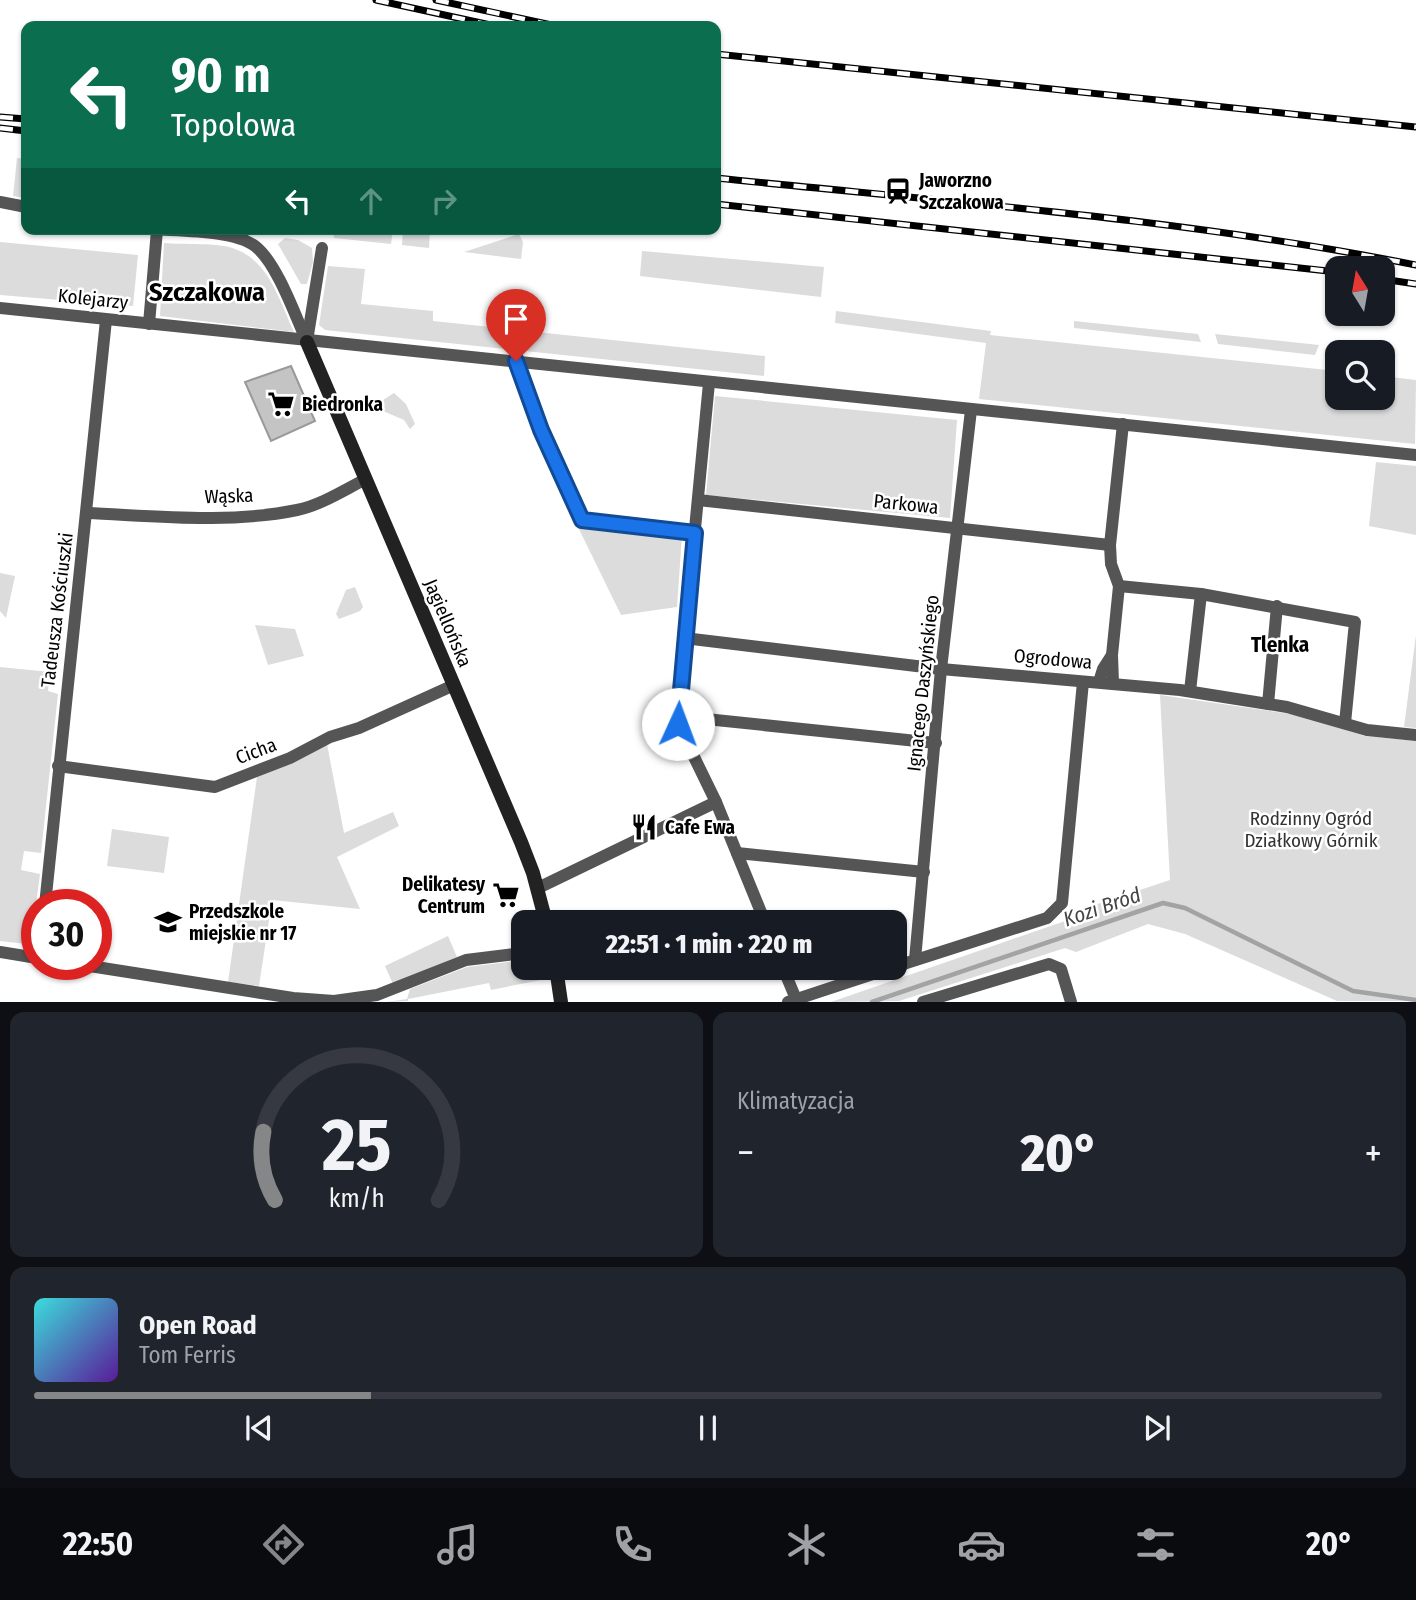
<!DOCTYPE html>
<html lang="pl">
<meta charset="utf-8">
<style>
body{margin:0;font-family:"Fira Sans Condensed",sans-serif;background:#20242c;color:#f1f3f6;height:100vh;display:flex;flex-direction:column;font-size:26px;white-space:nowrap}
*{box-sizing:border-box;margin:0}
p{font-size:23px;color:#9ea1a6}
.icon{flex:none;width:38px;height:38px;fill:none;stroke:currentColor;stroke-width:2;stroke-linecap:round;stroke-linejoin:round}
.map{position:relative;height:1002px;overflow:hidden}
.sheet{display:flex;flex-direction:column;gap:10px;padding:10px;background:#0d0f14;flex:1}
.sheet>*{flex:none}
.banner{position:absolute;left:21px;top:21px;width:700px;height:214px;border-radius:14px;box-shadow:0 2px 5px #0004;background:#0b6e4f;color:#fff;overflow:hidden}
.needle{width:46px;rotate:349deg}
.buttons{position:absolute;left:1325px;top:256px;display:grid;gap:14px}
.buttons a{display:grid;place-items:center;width:70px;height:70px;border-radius:14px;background:#171b24;box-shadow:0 2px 5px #0004;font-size:35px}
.speed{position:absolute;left:21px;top:889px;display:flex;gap:14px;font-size:35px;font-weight:700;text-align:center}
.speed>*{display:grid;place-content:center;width:91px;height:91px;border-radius:50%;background:#171b24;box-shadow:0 2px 5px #0004;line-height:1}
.speed .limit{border:10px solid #d22;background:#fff;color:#111}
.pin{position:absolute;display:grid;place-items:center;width:60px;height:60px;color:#fff;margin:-72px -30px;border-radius:50% 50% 50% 0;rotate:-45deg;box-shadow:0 0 7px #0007}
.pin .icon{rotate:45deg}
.me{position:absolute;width:77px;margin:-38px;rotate:2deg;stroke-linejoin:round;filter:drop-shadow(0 0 5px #0008)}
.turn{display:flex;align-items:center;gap:24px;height:147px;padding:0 35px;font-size:32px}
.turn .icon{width:91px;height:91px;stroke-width:2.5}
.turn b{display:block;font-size:49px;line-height:60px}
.lanes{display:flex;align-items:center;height:66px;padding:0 35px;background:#0003;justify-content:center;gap:35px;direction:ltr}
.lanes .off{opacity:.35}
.big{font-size:52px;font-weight:800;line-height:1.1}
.sheet .tile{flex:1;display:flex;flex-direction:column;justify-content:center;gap:10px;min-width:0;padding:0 24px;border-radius:14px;background:#20242c}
.sheet .dial{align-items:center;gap:0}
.dial svg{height:182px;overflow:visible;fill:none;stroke:#363941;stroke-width:7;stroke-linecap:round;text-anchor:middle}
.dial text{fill:#f1f3f6;stroke:none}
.song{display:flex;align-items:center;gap:21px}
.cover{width:84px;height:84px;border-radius:10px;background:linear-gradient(135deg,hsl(180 70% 55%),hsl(270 70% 35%))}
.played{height:7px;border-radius:4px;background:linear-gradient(90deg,#858687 25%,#363941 25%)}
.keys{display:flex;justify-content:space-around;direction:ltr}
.heat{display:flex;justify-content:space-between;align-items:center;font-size:38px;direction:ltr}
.sheet .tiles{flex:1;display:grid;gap:10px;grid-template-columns:1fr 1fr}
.tile:last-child{grid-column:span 2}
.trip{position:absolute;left:511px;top:910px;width:396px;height:70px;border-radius:14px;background:#171b24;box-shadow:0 2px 5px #0004;font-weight:800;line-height:70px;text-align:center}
.tab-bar{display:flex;height:112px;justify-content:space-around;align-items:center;background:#090b0e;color:#9ea1a6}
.tab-bar .icon{width:49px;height:49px}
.tab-bar .selected{color:#858687}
.tab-bar b{font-size:32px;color:#f1f3f6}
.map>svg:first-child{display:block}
.green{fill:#dcdcdc}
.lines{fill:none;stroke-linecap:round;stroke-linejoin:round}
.stream{stroke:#a3a3a3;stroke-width:4.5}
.building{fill:#c4c4c4;stroke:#999;stroke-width:2}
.street{stroke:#555;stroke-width:12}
.secondary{stroke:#222;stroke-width:14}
.rail-casing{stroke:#000;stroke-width:7}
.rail{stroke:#fff;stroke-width:4.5;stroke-dasharray:13;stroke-linecap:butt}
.route-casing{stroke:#114b97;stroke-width:18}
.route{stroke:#1a73e8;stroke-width:12}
.labels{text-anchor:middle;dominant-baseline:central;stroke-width:5;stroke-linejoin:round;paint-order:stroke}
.poi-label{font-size:19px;font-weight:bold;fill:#000;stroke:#fff;text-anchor:start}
.street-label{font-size:19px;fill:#000;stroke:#fff}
.park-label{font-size:19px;fill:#333;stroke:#fff}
.neighbourhood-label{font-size:21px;font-weight:bold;fill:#000;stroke:#fff}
.water-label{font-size:21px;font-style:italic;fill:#444;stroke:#fff}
.district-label{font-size:26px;font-weight:bold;fill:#000;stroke:#fff}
</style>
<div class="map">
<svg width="1416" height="1002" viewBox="0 0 1416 1002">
<rect width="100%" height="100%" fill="#fff"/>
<g class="green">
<polygon points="17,158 26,159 26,198 13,196"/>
<polygon points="333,229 393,229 391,244 334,238"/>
<polygon points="403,229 430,229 429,248 402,245"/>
<polygon points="519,234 523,242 521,259 464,252"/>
<polygon points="285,238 298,240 312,248 313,262 307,284 301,284 278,244"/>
<polygon points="0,242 138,255 133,306 0,295"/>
<path d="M164,243C183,245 219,242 235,249C269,261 280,302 294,332L160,316Z"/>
<polygon points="642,251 824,267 821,297 640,276"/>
<polygon points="328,266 365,269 361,304 433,311 433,321 765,356 764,376 325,330 319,325"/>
<polygon points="836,311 991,331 990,335 1337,371 1337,397 1382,397 1383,376 1416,380 1415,444 979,399 986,343 835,323"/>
<polygon points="1074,321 1198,334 1201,342 1074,328"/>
<polygon points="1215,334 1319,345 1315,355 1218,344"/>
<polygon points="394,393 406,404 415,424 410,429 404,420 383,411 383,400"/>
<polygon points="715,396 957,420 950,518 706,495"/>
<polygon points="1376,462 1416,466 1416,535 1369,526"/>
<polygon points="578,527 682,535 677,607 621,615"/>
<polygon points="0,573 15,576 6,618 0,611"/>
<polygon points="355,587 363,607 360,611 339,619 336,614 346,590"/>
<polygon points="255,625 295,629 304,656 268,665"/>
<polygon points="1416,635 1416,728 1404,727"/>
<polygon points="0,667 50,672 48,691 58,694 41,853 24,851 21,870 40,874 31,942 27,944 0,941"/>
<polygon points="1160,695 1297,715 1365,736 1416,741 1416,1001 1337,1001 1185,934 1148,924 1076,952 1065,948 899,1001 831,1002 1071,919 1073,912 1170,880"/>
<polygon points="327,744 344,833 393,812 399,826 337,857 360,909 272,900 259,986 228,982 257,777"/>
<polygon points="112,829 169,837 164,873 107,866"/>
<polygon points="448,936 457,957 393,984 385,966"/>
<polygon points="523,960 523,968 539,968 541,980 491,990 489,983 408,999 408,1001 386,1002 407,999 410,989 467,967"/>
</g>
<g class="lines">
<polyline class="stream" points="872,1002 1163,903 1185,908 1353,991 1416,1000"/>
</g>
<polygon class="building" points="291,366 315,421 271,441 245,382"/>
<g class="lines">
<g class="street">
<polyline points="0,202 26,207"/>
<path d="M153,229C180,231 234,230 255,246C277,263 295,315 307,342"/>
<polyline points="0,308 1416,455"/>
<polyline points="149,324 157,230"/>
<polyline points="307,341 322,248"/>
<polyline points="516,361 541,430 582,520 695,533"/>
<polyline points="709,383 677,716 678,724 716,802 765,922"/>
<polyline points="698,500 1110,545"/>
<path d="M87,513C156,516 229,524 297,510C321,505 344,490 366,479"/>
<polyline points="1119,586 1201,594 1355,622 1345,723"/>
<polyline points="684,638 941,669 1180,690 1287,707 1367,730 1416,735"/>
<polyline points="1099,682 1103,669 1112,655"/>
<polyline points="1113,683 1112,655 1119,586 1111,564 1110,545 1123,424"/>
<polyline points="1190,691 1201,594"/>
<polyline points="1268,704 1277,606"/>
<polyline points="677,716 936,743"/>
<polyline points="58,766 215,787 290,758 330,737 359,728 454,685"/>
<polyline points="737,853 924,872"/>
<polyline points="538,888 716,802"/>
<polyline points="45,905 106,320"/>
<polyline points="0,952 37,958"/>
<polyline points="915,960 941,669 971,410"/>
<polyline points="77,964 293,998 334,1001 377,995 466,960 523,953"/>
<polyline points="894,967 1047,918 1062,903 1083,682"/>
<polyline points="783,968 796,999"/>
<polyline points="788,1002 891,968"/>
<polyline points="923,1002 1049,964 1061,969 1071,1002"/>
</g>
<g class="secondary">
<polyline points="307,342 521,842 533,873 546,922"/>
<polyline points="556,968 561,1002"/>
</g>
<g class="rail-casing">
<g id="rail">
<polyline points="376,0 495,26"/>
<polyline points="436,0 556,26"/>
<polyline points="716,54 1416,127"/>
<polyline points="0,117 26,119"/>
<polyline points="0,128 26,131"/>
<path d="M716,178C949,202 1185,219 1416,265"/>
<polyline points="716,204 1337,272"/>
<polyline points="1382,279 1416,284"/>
</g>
</g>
<use href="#rail" class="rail"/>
</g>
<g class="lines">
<g class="route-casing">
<polyline id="route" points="516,361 541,430 582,520 695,533 678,724"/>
</g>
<use href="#route" class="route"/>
</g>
<defs>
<g id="station-bare" transform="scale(2.1)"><path d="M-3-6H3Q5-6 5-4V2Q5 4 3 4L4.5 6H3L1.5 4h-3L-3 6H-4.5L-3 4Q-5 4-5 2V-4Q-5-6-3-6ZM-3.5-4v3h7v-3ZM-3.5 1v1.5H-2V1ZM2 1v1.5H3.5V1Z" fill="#000" stroke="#fff" stroke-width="2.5" paint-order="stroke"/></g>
<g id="supermarket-bare" transform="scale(2.1)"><path d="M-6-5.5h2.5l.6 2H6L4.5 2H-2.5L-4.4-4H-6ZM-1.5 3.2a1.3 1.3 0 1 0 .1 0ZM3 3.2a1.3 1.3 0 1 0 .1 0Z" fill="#000" stroke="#fff" stroke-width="2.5" paint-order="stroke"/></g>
<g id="restaurant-bare" transform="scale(2.1)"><path d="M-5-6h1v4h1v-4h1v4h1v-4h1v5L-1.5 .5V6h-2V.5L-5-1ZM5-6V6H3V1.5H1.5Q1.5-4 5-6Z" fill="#000" stroke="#fff" stroke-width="2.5" paint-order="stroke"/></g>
<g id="school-bare" transform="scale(2.1)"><path d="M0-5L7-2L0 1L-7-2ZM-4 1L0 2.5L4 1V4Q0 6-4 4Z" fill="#000" stroke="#fff" stroke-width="2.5" paint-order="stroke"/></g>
</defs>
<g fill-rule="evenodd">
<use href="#station-bare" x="898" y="191"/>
<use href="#supermarket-bare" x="281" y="404"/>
<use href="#restaurant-bare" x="644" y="827"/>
<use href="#supermarket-bare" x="506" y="895"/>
<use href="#school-bare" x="168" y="922"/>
</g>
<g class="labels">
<g class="poi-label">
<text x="919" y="180">Jaworzno<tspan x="919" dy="22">Szczakowa</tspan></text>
<text x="302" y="404">Biedronka</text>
<text x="665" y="827">Cafe Ewa</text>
<text x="485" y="884" text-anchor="end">Delikatesy<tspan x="485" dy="22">Centrum</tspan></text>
<text x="189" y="911">Przedszkole<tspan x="189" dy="22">miejskie nr 17</tspan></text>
</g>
<g class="street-label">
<text transform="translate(93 299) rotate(6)">Kolejarzy</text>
<text transform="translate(229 496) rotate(-2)">Wąska</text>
<text transform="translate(906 504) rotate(6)">Parkowa</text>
<text transform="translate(57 610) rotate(-83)">Tadeusza Kościuszki</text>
<text transform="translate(448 623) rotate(67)">Jagiellońska</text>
<text transform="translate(1053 659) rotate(5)">Ogrodowa</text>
<text transform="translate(923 683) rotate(-84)">Ignacego Daszyńskiego</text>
<text transform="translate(256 751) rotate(-21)">Cicha</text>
</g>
<g class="park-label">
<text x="1311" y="818">Rodzinny Ogród<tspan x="1311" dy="22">Działkowy Górnik</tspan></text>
</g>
<g class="neighbourhood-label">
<text x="1280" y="645">Tlenka</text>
</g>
<g class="water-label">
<text transform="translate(1102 907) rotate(-19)">Kozi Bród</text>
</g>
<g class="district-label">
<text x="207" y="292">Szczakowa</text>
</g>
</g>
</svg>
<div class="buttons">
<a><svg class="needle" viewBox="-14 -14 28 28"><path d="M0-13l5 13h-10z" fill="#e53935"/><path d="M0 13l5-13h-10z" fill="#9ea1a6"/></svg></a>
<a><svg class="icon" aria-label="search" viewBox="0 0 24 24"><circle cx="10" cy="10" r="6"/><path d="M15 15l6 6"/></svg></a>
</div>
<div class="speed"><div class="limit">30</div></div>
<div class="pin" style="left:516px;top:361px;background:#d93025"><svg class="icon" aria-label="arrive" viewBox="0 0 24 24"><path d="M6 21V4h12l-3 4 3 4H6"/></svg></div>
<svg class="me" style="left:678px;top:724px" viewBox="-20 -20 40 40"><circle r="19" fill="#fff"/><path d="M0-13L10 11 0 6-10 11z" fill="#1a73e8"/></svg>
<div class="trip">22:51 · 1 min · 220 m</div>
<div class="banner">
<div class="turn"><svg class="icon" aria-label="left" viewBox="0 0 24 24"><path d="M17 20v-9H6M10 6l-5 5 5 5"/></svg><div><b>90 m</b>Topolowa</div></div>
<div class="lanes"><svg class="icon" aria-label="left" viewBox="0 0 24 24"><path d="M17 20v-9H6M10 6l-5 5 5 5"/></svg><svg class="icon off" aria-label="ahead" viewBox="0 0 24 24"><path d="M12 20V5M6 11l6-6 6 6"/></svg><svg class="icon off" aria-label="right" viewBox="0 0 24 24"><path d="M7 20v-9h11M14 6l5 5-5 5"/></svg></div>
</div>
</div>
<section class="sheet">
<div class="tiles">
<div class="tile dial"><svg viewBox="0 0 100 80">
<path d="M14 69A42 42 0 1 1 86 69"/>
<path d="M14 69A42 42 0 0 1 9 39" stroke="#858687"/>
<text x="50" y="56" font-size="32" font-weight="700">25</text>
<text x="50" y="72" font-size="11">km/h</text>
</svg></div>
<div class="tile"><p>Klimatyzacja</p>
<div class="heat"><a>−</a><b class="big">20°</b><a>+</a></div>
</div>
<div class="tile">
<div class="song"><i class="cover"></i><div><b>Open Road</b><p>Tom Ferris</p></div></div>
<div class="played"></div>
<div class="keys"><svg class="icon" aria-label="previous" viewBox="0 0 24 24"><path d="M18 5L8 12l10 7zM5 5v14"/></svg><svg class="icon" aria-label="pause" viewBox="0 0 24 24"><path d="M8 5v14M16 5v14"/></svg><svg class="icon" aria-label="next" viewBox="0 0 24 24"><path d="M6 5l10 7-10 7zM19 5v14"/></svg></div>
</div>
</div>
</section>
<nav class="tab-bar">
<b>22:50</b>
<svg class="icon selected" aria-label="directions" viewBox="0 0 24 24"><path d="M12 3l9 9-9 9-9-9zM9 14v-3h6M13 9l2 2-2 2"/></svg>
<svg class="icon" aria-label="music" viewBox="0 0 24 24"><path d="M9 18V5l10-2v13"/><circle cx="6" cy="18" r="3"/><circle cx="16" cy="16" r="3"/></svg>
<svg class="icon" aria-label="phone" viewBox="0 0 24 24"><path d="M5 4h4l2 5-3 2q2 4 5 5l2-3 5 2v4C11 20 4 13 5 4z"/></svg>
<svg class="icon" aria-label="climate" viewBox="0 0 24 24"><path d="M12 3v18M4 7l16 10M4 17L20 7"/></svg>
<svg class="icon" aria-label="car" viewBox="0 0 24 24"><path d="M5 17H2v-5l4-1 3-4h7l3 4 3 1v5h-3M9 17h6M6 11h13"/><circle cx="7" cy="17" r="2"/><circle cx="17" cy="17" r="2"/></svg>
<svg class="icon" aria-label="filters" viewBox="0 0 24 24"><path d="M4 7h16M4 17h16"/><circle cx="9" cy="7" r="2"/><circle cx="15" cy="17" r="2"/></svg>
<b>20°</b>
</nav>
